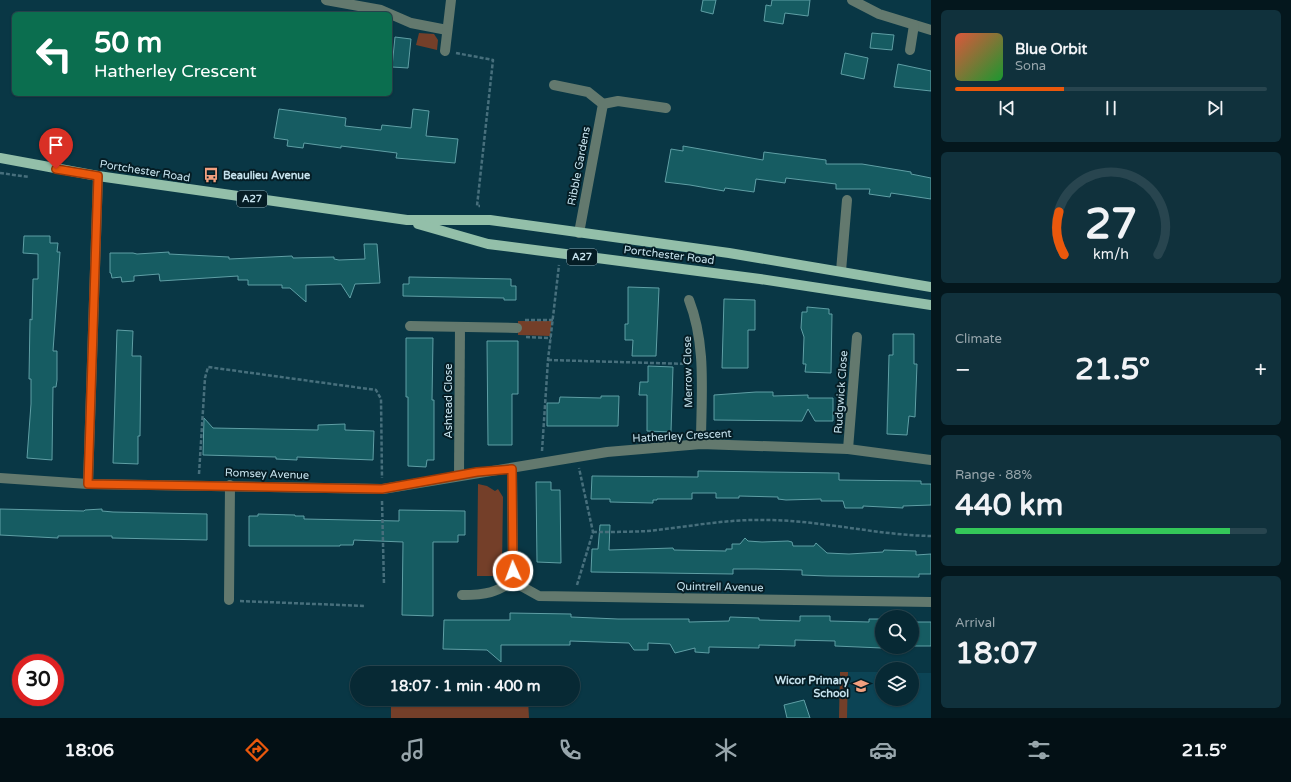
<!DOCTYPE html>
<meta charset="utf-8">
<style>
body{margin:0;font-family:"Varela Round",sans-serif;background:#10313c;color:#f1f3f6;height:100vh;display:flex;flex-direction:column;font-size:15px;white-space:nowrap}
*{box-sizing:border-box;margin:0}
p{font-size:13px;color:#98a6ac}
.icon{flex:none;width:22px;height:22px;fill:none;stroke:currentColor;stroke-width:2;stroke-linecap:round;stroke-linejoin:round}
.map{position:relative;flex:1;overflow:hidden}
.sheet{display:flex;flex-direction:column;gap:10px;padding:10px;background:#04171d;width:360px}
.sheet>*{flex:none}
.banner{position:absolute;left:12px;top:12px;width:380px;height:84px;border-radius:6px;box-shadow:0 1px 3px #0004,0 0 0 1px #28454f;background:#0b6e4f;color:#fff;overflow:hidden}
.buttons{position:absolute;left:875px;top:610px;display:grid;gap:8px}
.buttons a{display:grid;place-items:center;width:44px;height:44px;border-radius:50%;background:#072934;box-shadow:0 1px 3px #0004,0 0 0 1px #28454f;font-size:20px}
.speed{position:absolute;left:12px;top:654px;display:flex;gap:8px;font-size:20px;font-weight:700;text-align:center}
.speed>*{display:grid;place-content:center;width:52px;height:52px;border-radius:50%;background:#072934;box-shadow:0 1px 3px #0004,0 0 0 1px #28454f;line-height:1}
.speed .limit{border:6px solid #d22;background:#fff;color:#111}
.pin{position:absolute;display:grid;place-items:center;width:34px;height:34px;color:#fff;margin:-41px -17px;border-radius:50% 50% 50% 0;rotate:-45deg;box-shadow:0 0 4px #0007}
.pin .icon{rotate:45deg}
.me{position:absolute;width:44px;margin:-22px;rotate:358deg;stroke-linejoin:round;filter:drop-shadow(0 0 3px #0008)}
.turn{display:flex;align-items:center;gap:14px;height:84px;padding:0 16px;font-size:18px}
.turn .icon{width:52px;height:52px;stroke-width:2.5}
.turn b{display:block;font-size:28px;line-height:34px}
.big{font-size:30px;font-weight:800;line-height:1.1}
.sheet .card{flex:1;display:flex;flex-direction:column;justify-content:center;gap:6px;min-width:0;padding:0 14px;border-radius:6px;background:#10313c}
.sheet .dial{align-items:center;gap:0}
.dial svg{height:104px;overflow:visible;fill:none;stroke:#28454f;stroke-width:7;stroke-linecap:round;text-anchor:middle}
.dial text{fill:#f1f3f6;stroke:none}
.song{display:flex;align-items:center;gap:12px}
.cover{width:48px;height:48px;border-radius:6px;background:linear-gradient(135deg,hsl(10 70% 55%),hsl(130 70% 35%))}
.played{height:4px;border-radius:2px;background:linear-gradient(90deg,#ea580c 35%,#28454f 35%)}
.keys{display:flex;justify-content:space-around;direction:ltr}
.heat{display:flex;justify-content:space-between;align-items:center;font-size:22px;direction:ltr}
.charge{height:6px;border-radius:3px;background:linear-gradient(90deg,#34c759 88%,#28454f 0)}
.trip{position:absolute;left:350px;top:666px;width:230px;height:40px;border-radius:20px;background:#072934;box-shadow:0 1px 3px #0004,0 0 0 1px #28454f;font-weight:800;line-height:40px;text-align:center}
.tab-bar{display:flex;height:64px;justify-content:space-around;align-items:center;background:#031015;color:#98a6ac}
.tab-bar .icon{width:28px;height:28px}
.tab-bar .on{color:#ea580c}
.tab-bar b{font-size:18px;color:#f1f3f6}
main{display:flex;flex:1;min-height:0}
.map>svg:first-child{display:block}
.built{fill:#0c4455}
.green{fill:#743f29}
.building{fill:#165c62;stroke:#5f9fa5}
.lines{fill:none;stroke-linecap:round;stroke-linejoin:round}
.path{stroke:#476f7c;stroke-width:2.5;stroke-dasharray:4 2;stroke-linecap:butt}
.minor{stroke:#63796e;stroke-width:10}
.major{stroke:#93bfa9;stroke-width:10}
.route-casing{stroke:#983908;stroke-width:10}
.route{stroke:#ea580c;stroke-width:7}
.labels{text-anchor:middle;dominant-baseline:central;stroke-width:4;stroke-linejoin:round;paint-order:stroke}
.shield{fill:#051d25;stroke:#8da8b2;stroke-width:1}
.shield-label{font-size:10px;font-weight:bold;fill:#c7e3ee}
.street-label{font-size:11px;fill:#c7e3ee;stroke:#051d25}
.poi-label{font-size:11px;font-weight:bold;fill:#c7e3ee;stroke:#051d25;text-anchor:start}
</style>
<main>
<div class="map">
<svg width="931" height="718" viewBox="0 0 931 718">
<rect width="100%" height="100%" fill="#093745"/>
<polygon class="built" points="840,672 882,672 882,699 912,699 912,673 931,673 931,718 839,718"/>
<g class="green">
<polygon points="419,33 434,34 438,40 437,50 416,45"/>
<polygon points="518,321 552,321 550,336 518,335"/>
<polygon points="478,484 487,486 495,491 498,489 503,497 502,568 500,573 494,576 477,576"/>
<polygon points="840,672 848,672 847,718 839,718"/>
<polygon points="391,699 528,699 529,718 391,718"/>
</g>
<g class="building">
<polygon points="703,0 716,0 713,14 701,11"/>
<polygon points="772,0 810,0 808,16 785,13 783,24 764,21 766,5 771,6"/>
<polygon points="872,33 894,35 892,50 870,48"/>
<polygon points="395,37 411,39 408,68 392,67"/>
<polygon points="845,53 868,58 864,79 841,74"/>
<polygon points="898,64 931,71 931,91 894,87"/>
<polygon points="279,109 346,118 345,126 381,130 382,125 411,128 413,109 429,111 426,136 458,139 455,163 396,158 397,153 341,146 341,148 304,143 303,148 287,146 288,140 274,138"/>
<polygon points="683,146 763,160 764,152 826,160 826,164 862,164 911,172 911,174 931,178 931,199 891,193 890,197 869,194 870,189 836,189 836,184 786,178 785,183 756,179 754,192 725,188 724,191 690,185 665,182 671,149 683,151"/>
<polygon points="24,236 50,236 50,243 58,243 57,252 60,252 53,351 57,351 57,380 56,387 53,387 52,460 27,458 31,404 31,379 29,379 30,319 32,320 33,279 38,279 38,254 23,253"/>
<polygon points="364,244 377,244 380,283 355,284 350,298 341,284 306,285 306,302 290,288 282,288 282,285 248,285 248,280 238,280 238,276 160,281 159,274 134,276 134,281 122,282 121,277 112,278 111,273 110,273 110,253 133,253 137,254 169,252 169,254 229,257 229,259 292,256 293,258 334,257 334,259 339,260 365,259"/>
<polygon points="409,277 511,279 511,286 516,286 516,300 504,300 504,298 403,296 403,284 409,284"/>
<polygon points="628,287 659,288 656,356 632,356 633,340 625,340 625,324 628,324"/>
<polygon points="724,299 755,300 755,330 748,330 748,368 722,368"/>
<polygon points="807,307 829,309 829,314 832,314 831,373 805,372 806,364 803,364 804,337 801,328 802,312 807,312"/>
<polygon points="117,330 133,331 132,356 141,356 140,436 138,436 138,464 113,463"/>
<polygon points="893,334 914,334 914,364 917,364 915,417 909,416 907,435 887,434 889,355 893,355"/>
<polygon points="406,338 433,338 432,400 434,400 434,460 427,460 426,467 408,466 408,397 406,397"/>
<polygon points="487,341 518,341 518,394 512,394 512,445 488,445"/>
<polygon points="648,366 673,367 671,432 647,431 647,395 639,395 640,382 648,382"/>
<polygon points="756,392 773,392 773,396 808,395 808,398 833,398 833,421 815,421 808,409 802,421 714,420 714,395"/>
<polygon points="601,396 619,396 618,426 547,426 547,403 559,403 560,397 601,398"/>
<polygon points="204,418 213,428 318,430 318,425 345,424 345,430 374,431 373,460 297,457 297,460 276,459 276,457 203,455"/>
<polygon points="698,471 839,473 839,480 921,481 921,484 931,484 931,505 903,506 903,508 863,506 863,508 845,508 843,501 821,501 821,499 786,500 778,499 778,497 739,496 739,498 716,498 716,493 692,493 692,499 657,499 657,500 653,500 653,503 610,502 610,499 591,499 592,476 698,477"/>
<polygon points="536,482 551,482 551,490 560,490 561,563 537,562"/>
<polygon points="0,509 84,511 85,510 102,509 102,511 113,512 207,514 207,540 112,538 112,536 58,536 58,538 0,535"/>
<polygon points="399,510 465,511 465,535 458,535 458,542 433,542 433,616 402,615 403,542 354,540 353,545 340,545 340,546 249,546 249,516 258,516 258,514 295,515 295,516 304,516 304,519 399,521"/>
<polygon points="600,525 610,525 609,550 673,548 674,550 726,551 726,549 732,549 732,544 740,544 745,538 748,541 762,542 788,541 792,542 793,546 814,546 816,543 827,553 849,554 883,552 884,550 916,551 916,555 931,554 931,574 919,574 919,577 827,576 802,575 802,570 756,569 733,569 733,574 591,572 592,549 598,549"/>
<polygon points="510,613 571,614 571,617 618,619 689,619 689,622 729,621 730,617 759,618 759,620 800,621 800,616 830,616 830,621 869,622 869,619 882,619 882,648 835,646 835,641 795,640 795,646 759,645 759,648 709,647 709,653 695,652 695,648 675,653 670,644 648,643 648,650 634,650 629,643 570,641 570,645 501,645 501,662 487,650 443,649 444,620 510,620"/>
<rect x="912" y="622" width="19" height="24"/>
<polygon points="804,700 810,718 787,718 784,705"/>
</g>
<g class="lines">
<g class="path">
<polyline points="456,53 493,60 477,206 480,206"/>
<polyline points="0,173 29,177"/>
<polyline points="525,320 553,320"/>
<polyline points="526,337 551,338"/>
<polyline points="548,360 689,364"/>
<polyline points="542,451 548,360 559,265"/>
<polyline points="199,474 205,378 208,367 376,390 381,399 382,478"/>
<polyline points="382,501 384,585"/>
<path d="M593,532C611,532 630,532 648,531C687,527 726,519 765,520C821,520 875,535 931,536"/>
<polyline points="577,585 593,532 579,468"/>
<polyline points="240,601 365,606"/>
</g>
<g class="minor">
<polyline points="326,0 381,10 411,23 447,30"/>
<polyline points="852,0 879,14 931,30"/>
<polyline points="910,50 914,25"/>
<polyline points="445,51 451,0"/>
<polyline points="554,85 588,92 603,104 579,233"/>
<polyline points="603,104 618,101 666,108"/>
<polyline points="841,271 847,200"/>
<path d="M689,300C707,346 701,396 701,444"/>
<polyline points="410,326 517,328"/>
<polyline points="848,449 857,337"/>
<polyline points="512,469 513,571 521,586 539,596 931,602"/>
<polyline points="459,475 460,327"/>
<polyline points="0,478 88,484 383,489 607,452 701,444 848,449 931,460"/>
<polyline points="88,484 98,176"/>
<path d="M462,595C486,595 496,593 516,579"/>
<polyline points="229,600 230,485"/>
</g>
<g class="major">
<polyline points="0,158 98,176 407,220 490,220 729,253 931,287"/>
<polyline points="418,224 488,244 760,279 931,305"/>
</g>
</g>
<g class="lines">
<g class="route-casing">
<polyline id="route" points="56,169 98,176 88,484 382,489 477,472 512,469 513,571"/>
</g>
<use href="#route" class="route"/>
</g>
<defs>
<g id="bus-bare" transform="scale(1.2)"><path d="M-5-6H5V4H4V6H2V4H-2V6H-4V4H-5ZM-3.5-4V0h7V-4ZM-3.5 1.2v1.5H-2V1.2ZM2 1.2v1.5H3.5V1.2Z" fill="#f2a07f" stroke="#051d25" stroke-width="2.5" paint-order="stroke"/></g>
<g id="school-bare" transform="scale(1.2)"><path d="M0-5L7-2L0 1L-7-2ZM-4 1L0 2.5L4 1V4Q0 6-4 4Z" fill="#f2a07f" stroke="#051d25" stroke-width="2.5" paint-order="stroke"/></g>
</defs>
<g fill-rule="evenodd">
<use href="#bus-bare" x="211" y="175"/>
<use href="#school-bare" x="861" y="686"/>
</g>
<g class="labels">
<g class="shield">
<rect x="237" y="191" width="30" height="16" rx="3"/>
<rect x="567" y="249" width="30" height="16" rx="3"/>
</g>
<g class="shield-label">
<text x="252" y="199">A27</text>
<text x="582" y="257">A27</text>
</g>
<g class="street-label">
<text transform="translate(579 166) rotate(-79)">Ribble Gardens</text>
<text transform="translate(145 171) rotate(9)">Portchester Road</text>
<text transform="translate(669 255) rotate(7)">Portchester Road</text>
<text transform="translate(688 372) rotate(-91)">Merrow Close</text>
<text transform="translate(841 392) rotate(-86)">Rudgwick Close</text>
<text transform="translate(448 401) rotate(-90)">Ashtead Close</text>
<text transform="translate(682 436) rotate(-3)">Hatherley Crescent</text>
<text transform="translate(267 474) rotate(2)">Romsey Avenue</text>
<text transform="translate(720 587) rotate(1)">Quintrell Avenue</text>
</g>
<g class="poi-label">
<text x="223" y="175">Beaulieu Avenue</text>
<text x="849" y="680" text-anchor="end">Wicor Primary<tspan x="849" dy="13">School</tspan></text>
</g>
</g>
</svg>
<div class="buttons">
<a><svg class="icon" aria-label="search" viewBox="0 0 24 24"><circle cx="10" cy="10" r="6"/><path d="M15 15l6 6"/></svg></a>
<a><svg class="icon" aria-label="layers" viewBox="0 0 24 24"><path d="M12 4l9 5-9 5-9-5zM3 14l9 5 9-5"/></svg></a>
</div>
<div class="speed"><div class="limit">30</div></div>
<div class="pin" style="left:56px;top:169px;background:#d93025"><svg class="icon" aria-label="arrive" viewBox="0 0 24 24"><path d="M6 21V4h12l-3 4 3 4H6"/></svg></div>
<svg class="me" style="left:513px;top:571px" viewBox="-20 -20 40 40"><circle r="17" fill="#ea580c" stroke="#fff" stroke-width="3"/><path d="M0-11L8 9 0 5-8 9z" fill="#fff"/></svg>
<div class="trip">18:07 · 1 min · 400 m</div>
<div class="banner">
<div class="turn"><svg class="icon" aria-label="left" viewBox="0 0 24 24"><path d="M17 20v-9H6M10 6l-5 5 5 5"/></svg><div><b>50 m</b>Hatherley Crescent</div></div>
</div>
</div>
<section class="sheet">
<div class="card">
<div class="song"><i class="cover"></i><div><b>Blue Orbit</b><p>Sona</p></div></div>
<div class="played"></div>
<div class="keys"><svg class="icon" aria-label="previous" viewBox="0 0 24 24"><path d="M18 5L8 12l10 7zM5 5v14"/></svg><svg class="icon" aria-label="pause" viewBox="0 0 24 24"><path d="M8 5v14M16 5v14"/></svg><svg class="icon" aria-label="next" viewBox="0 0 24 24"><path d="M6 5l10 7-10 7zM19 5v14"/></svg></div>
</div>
<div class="card dial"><svg viewBox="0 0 100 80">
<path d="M14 69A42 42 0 1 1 86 69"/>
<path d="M14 69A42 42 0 0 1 10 36" stroke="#ea580c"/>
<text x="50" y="56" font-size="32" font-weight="700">27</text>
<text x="50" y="72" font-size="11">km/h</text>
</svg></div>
<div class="card"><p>Climate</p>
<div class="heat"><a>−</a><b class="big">21.5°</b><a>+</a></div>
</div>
<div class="card"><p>Range · 88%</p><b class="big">440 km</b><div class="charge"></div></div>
<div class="card"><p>Arrival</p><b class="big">18:07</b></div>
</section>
</main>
<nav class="tab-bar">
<b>18:06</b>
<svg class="icon on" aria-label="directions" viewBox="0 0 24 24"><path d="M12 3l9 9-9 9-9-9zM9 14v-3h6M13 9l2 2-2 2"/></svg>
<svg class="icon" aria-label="music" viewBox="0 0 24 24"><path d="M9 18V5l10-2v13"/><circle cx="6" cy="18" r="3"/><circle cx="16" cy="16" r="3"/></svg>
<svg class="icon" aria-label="phone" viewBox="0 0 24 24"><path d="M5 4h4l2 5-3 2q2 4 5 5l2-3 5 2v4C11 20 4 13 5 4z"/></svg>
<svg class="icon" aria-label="climate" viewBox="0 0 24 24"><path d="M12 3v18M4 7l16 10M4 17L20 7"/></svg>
<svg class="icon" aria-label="car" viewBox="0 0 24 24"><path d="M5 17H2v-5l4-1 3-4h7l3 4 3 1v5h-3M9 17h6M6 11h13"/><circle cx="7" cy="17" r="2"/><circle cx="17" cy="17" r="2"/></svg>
<svg class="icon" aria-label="filters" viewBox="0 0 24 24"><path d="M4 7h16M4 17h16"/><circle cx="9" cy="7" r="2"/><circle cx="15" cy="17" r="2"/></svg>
<b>21.5°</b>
</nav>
